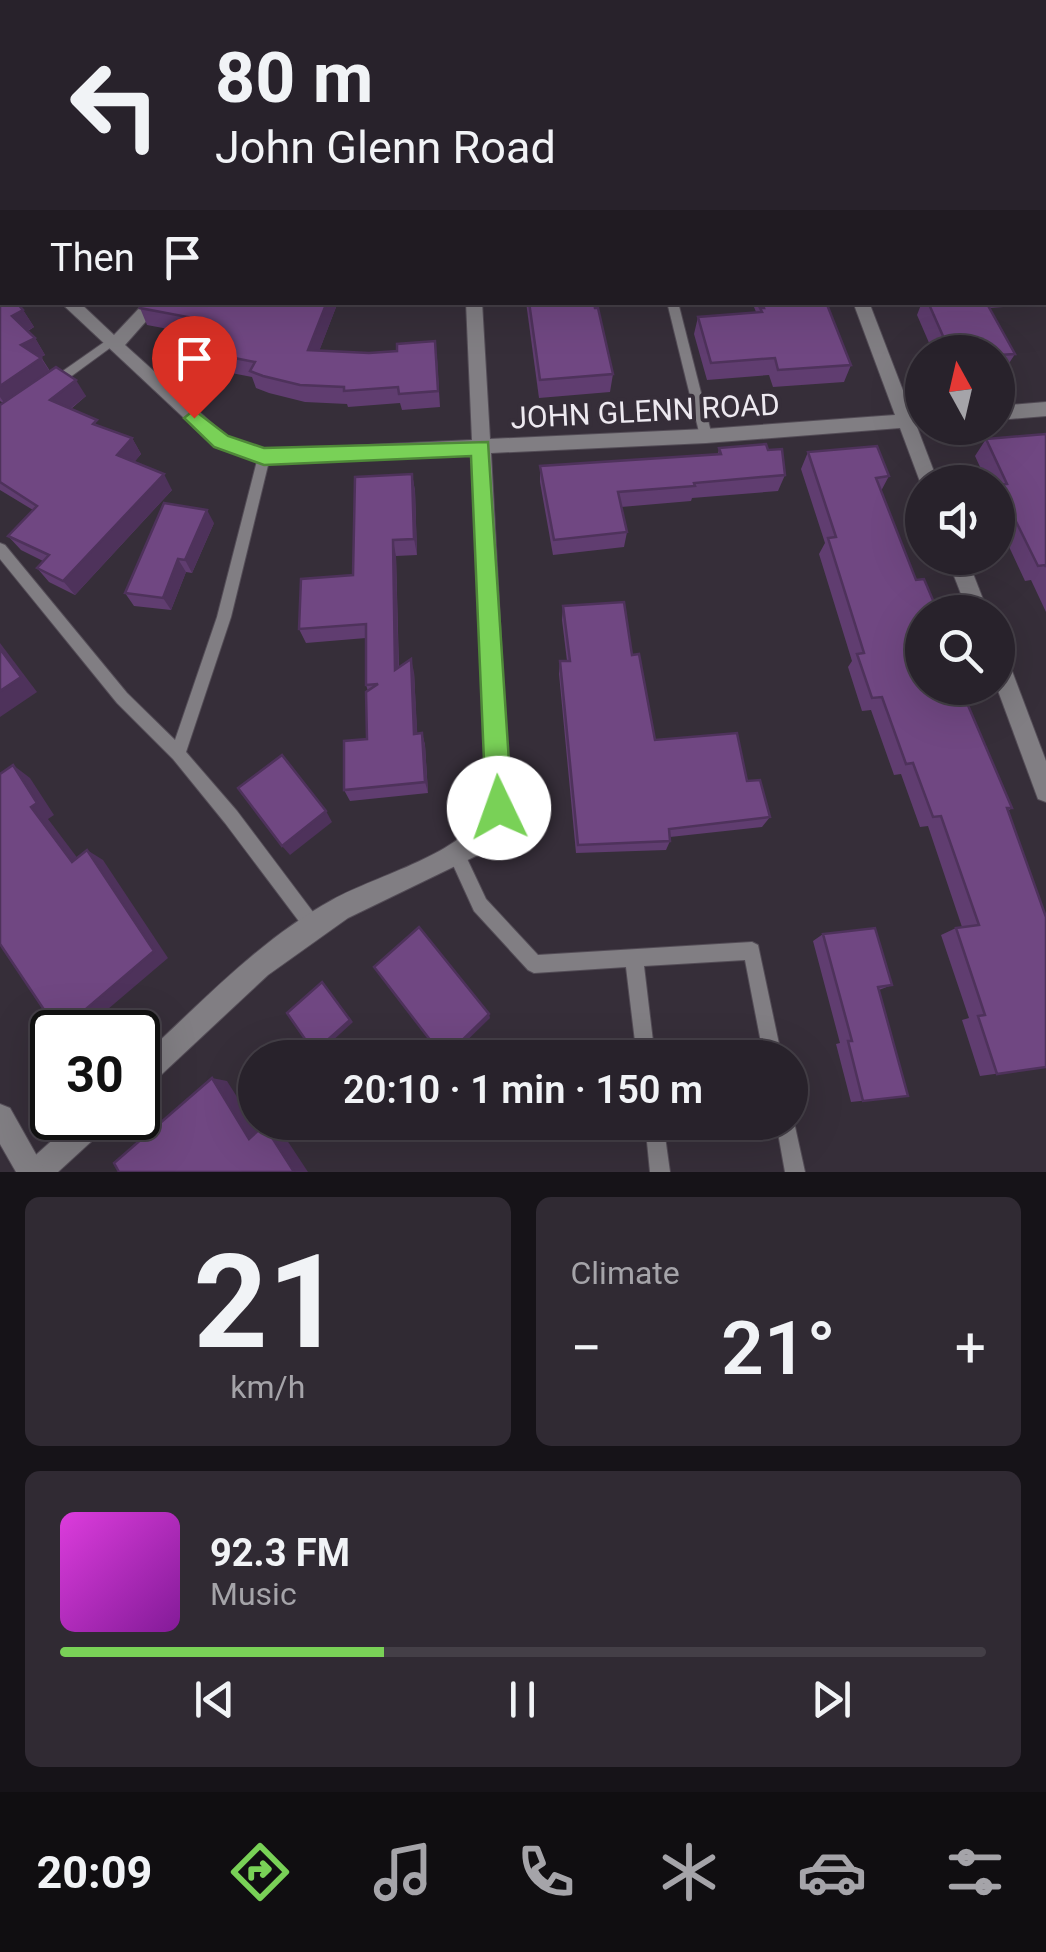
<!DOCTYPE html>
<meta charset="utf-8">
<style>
body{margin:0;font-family:Roboto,sans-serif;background:#302a33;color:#f1f3f6;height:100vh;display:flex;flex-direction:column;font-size:38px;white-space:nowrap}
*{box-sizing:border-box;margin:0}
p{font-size:32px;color:#a5a4a9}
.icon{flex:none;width:55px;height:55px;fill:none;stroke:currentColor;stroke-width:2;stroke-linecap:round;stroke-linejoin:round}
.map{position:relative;height:1172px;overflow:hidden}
.drawer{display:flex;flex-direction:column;gap:25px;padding:25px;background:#161318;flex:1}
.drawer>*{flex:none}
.banner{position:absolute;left:0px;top:0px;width:1048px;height:305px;box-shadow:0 10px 40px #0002,0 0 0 2px #443f47;background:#28222b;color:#f1f3f6;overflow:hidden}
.needle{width:65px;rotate:352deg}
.controls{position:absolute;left:905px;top:335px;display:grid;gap:20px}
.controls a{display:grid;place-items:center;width:110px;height:110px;border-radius:50%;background:#28222b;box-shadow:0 10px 40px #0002,0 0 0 2px #443f47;font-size:50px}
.speed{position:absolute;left:30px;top:1010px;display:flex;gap:20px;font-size:50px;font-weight:700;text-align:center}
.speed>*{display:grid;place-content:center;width:130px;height:130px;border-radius:50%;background:#28222b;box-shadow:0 10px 40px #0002,0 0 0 2px #443f47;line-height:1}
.speed .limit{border:5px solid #111;border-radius:15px;background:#fff;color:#111}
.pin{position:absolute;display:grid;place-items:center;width:85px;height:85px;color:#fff;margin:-102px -42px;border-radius:50% 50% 50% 0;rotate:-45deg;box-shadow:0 0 10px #0007}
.pin .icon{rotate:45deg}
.me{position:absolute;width:110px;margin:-55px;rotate:357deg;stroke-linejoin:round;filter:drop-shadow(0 0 8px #0008)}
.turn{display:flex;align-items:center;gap:35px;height:210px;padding:0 50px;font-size:45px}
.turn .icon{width:130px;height:130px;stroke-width:2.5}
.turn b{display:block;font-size:70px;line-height:85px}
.then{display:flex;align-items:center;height:95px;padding:0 50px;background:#0003;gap:20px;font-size:38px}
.big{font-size:75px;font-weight:600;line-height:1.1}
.drawer .widget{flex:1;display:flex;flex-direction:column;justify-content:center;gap:15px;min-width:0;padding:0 35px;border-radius:15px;background:#302a33}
.drawer .dial{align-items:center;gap:0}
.dial b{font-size:130px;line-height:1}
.song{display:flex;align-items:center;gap:30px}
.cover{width:120px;height:120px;border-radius:15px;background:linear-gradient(135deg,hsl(300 70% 55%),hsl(290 70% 35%))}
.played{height:10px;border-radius:5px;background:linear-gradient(90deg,#79d157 35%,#443f47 35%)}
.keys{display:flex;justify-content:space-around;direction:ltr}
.heat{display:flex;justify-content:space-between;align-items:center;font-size:55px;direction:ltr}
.drawer .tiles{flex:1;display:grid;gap:25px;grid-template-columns:1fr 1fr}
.widget:last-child{grid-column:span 2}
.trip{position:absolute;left:238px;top:1040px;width:570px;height:100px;border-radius:50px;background:#28222b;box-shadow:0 10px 40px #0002,0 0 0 2px #443f47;font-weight:600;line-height:100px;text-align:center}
.dock{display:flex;height:160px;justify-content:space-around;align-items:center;background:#100e11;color:#a5a4a9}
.dock .icon{width:70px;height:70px}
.dock .active{color:#79d157}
.dock b{font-size:45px;color:#f1f3f6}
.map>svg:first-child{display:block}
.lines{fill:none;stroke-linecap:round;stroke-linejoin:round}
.service-casing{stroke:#534c56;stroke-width:2}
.minor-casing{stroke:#534c56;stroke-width:2}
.tertiary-casing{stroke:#534c56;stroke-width:2}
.secondary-casing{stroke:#534c56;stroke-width:22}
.service{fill:#817e83;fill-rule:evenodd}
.minor{fill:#817e83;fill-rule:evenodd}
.tertiary{fill:#817e83;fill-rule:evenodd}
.secondary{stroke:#afa8b2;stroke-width:20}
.wall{fill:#603d70}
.shaded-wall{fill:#4e325b}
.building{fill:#704782;stroke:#4e325b;stroke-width:2.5}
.route{fill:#79d157;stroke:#4f8839;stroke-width:2.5}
.labels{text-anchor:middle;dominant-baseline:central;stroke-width:8;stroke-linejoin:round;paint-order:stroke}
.street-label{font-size:30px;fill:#ede9f0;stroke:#362e39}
</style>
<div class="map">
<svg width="1046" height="1172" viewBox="0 0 1046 1172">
<rect width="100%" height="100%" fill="#362e39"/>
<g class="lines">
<g class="service-casing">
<g id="service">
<polygon points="0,35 2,35 2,40 0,41"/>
<polygon points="2,54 2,61 0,62 0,55"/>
<polygon points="667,302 678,302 712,436 706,441 700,436"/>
<polygon points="110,338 116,342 114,345 58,386 50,386 48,383 50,380"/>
<polygon points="264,452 270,457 231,617 186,752 237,811 319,920 321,926 319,932 313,934 307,932 225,823 173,759 117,703 0,559 0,543 5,545 127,693 175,740 217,617 258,457"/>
<polygon points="456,846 462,848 486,899 538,955 752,942 758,945 782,1058 764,1058 745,960 644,966 655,1058 637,1058 626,967 534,973 528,970 474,911 448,854 450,848"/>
<polygon points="790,1115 794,1122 805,1172 785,1172 776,1122 790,1122"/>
<polygon points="645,1122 663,1122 670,1172 650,1172"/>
</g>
</g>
<g class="minor-casing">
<g id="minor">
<polygon points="597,0 609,0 610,2 598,2"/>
<polygon points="744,0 756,0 757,2 745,2"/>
<polygon points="0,233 2,234 2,246 0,246"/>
<path d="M60,302H79L114,335L145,302H163L125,345L227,437L264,450L472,440L466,302H482L490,439L706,429L895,415L853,302H869L912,414L922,413V427H917L938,482H922V487L900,428L706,443L491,453L510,808L498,835L480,854L348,918L268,975L147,1088L138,1092V1061C199,1005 259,940 332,900C378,874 464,855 487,807L472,454L264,464L215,447Z"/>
<polygon points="1046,402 1046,416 998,420 998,406"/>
<polygon points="947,558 967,558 988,612 968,612"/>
<polygon points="998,654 1005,656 1009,663 1046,761 1046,802 1038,799 997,688"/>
<polygon points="77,1118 110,1118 106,1128 58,1172 24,1172 28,1162"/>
</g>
</g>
<g class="tertiary-casing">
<polygon id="tertiary" points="0,1104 10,1108 46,1172 16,1172 0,1144"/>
</g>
<g class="secondary-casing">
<polyline id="secondary" points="1042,0 1044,2"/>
</g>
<use href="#service" class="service"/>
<use href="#minor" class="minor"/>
<use href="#tertiary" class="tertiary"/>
<use href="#secondary" class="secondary"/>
</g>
<g class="wall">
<polygon points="617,0 724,0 725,2 617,2"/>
<polygon points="934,0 1002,0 1004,2 936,2"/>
<polygon points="1045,65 1046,66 1046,167 1045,166"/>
<polygon points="0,72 2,74 2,141 0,141"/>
<polygon points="0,288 23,310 34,327 28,331 35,338 45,355 41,357 50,371 86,396 71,409 101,427 132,438 141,454 134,462 172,490 75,595 49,582 37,568 43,561 21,550 8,536 33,510 0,490 0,405 3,403 0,401"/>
<polygon points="338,302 319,351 437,358 440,407 402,410 400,403 348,407 347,404 305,402 269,393 256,388 252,377 221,371 214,354 217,350 188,344 184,332 147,325 140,308"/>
<polygon points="526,302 594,302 613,374 610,392 539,398"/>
<polygon points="752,302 826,302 851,365 844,382 773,387 769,375 707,380 694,334 698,317 756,312"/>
<polygon points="922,302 1021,302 1019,306 989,308 1015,354 1004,371 998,372 998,352 933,352 917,315"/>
<polygon points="1046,434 1046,612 1031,580 1025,581 998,523 998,482 987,482 975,456 986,439"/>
<polygon points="719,448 768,450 785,475 778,491 692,498 691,501 621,507 627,532 624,547 553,555 540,482 540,466 718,454"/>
<polygon points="808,452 889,476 881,491 916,580 965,689 962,692 1012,808 1008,811 1046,1067 980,1076 962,1020 969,1018 941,935 956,928 962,927 928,826 920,827 901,774 894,775 871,710 862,711 848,667 852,661 819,554 825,543 801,469"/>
<polygon points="412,474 415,491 417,555 396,556 399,668 414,672 417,734 422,733 425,745 428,793 350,801 344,790 367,739 368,691 366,685 366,638 306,643 299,629 353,575"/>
<polygon points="214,523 192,573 186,572 171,610 134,606 125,593"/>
<polygon points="563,606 632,655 655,740 747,781 770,817 762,827 670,837 670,841 666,850 576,853 559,674 560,661 567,661 562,620"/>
<polygon points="823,934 892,985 879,990 908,1096 851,1102 836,1044 840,1043 813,941"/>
</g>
<g class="shaded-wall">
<polygon points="327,302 338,302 313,367 308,350"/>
<polygon points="23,310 34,327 23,333 12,316"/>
<polygon points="35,338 45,355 32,362 21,345"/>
<polygon points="41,358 52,375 7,407 0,397 0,386"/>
<polygon points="76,380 86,396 61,416 50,400"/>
<polygon points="132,438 141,454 127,471 117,455"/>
<polygon points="164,474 172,490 75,595 63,581"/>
<polygon points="412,474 415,491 417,555 414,539"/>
<polygon points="207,510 214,523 192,573 185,560"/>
<polygon points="393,540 396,556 399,684 395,670"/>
<polygon points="178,559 186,572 171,610 163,598"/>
<polygon points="0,643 37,692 0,717"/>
<polygon points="411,659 414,672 418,746 414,734"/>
<polygon points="422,733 425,745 428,793 425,782"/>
<polygon points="13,765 30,778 54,815 48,819 88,872 72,862 31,807"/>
<polygon points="326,811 332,822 290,855 282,846"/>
<polygon points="87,850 103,860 168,958 81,1032 59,1032"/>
<polygon points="322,982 353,1022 318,1054 314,1052"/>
<polygon points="489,1014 490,1018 449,1058 444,1058"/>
<polygon points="212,1078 227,1081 263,1138 249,1139"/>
<polygon points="264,1125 277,1125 308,1172 294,1172"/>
</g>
<g class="building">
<polygon points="58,0 164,0 161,2 52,2"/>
<polygon points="279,0 307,0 307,2 270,2 271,1"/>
<rect x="534" y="0" width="60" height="2"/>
<polygon points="677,0 724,0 725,2 677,2"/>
<polygon points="807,0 898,0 900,2 808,2"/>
<polygon points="952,0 1002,0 1004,2 954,2"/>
<polygon points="1045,65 1046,66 1046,134 1045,133"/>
<polygon points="0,72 2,74 2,125 0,125"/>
<polygon points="0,288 2,290 2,302 16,302 23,310 12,316 35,338 21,345 41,358 0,386"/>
<polygon points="144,302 327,302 308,350 369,353 397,351 397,344 435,341 438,391 399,394 398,387 344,391 344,387 300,385 263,376 250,371 255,362 214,354 225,336 181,327 188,317 140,308"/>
<polygon points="529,302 594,302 595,308 598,308 613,374 540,380"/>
<polygon points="762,302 826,302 851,365 778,370 775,358 711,363 698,317 762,312 760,308 764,308"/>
<polygon points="928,302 986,302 1015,354 998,355 998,352 950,352"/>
<polygon points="56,367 76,380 50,400 97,420 93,424 132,438 117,455 164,474 63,581 37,568 49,555 8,536 37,506 0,482 0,405"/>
<polygon points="1046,434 1046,567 1045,565 1038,566 998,485 1007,484 986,439"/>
<polygon points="766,444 768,450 782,449 785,475 694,483 695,486 618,492 627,532 554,540 540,466 721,454 719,448"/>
<polygon points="877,446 889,476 876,478 916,580 924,579 938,612 922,612 922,688 965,688 965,689 961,689 1012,808 1007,808 1046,917 1046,1067 997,1074 978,1016 985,1015 956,928 979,925 941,816 933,817 913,763 906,764 882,697 872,698 857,654 864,653 828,538 836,537 808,452"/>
<polygon points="412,474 414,539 393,540 395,670 411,659 414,734 422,733 425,782 344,790 344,741 367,739 366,692 378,684 366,685 366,624 299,629 301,579 353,575 355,477"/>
<polygon points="164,503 207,510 185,560 178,559 163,598 125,593"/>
<polygon points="624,602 632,655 639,654 655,740 737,733 747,781 760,780 770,817 669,829 670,841 578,845 560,661 570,661 563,606"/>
<polygon points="0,649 21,677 0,691"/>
<polygon points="282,755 326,811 282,846 238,788"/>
<polygon points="13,765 37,803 31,807 72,862 87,850 154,951 59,1032 0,944 0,774"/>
<polygon points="419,927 489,1014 444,1058 374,967"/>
<polygon points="875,928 892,985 878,987 908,1096 863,1101 848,1041 852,1041 823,934"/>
<polygon points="322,982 350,1020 314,1052 287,1013"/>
<polygon points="212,1078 249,1139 264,1125 294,1172 119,1172 114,1163"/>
</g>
<polygon class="route" points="194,410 228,436 264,448 488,442 512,808 508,817 499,821 490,817 486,808 471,456 264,465 214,447 184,418"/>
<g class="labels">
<g class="street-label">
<text transform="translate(645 411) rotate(-3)">JOHN GLENN ROAD</text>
</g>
</g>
</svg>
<div class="controls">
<a><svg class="needle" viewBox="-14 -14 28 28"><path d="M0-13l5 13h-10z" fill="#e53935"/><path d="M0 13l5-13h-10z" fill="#a5a4a9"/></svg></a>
<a><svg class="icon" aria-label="sound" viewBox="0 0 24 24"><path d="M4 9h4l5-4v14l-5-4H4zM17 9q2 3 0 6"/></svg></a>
<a><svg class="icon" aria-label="search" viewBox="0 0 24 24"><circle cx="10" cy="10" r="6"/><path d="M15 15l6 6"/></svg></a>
</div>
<div class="speed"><div class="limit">30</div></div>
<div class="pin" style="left:194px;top:418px;background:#d93025"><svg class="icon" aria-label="arrive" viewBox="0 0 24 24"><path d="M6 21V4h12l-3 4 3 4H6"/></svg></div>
<svg class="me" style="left:499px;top:808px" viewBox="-20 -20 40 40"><circle r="19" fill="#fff"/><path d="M0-13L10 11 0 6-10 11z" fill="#79d157"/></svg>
<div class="trip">20:10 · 1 min · 150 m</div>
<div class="banner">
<div class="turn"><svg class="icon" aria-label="left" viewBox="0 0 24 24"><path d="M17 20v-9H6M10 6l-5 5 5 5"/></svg><div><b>80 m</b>John Glenn Road</div></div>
<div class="then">Then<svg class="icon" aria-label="arrive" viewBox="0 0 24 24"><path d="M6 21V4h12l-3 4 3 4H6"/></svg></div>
</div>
</div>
<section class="drawer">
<div class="tiles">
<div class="widget dial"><b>21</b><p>km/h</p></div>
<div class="widget"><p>Climate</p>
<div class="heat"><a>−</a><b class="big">21°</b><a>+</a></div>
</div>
<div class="widget">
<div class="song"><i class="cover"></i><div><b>92.3 FM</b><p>Music</p></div></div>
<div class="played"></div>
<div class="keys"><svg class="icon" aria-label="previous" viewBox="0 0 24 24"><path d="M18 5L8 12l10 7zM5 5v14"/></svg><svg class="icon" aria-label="pause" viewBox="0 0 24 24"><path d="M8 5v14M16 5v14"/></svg><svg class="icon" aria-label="next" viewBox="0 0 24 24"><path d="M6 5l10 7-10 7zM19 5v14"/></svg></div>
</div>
</div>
</section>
<nav class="dock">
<b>20:09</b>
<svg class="icon active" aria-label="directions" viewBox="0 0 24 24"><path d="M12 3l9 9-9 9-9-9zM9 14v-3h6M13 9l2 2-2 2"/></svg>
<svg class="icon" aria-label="music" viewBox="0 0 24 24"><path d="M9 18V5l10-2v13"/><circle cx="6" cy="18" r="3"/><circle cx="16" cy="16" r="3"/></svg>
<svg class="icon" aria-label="phone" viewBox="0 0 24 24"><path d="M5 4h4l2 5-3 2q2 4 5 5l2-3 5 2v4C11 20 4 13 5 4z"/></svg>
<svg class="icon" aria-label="climate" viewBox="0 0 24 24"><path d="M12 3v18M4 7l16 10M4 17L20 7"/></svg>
<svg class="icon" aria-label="car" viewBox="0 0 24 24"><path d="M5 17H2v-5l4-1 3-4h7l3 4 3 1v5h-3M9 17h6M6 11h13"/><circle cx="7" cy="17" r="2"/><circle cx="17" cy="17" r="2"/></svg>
<svg class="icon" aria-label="filters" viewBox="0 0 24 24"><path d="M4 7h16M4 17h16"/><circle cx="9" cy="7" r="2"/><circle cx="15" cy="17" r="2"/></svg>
</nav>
